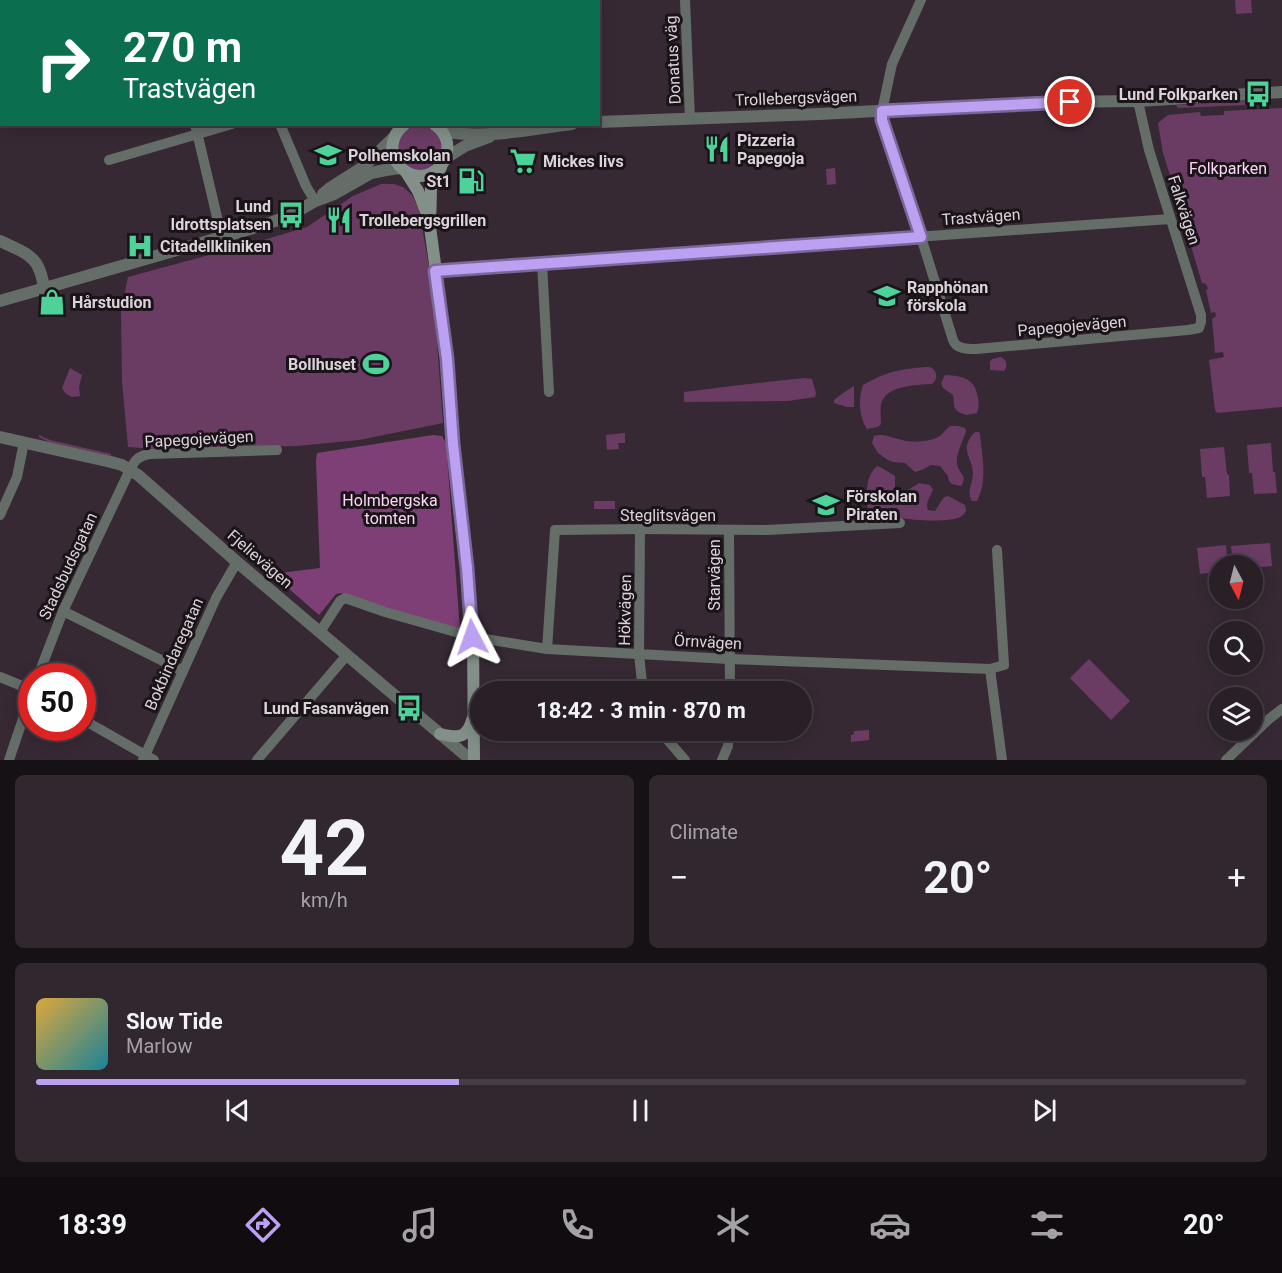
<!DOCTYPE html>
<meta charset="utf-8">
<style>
body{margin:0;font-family:Roboto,sans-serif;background:#30272f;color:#f1f3f6;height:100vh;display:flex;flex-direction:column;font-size:22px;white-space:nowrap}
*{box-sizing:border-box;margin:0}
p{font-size:20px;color:#a5a2a7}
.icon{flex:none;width:33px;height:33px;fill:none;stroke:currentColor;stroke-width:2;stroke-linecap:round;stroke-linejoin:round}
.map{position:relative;height:760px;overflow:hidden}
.drawer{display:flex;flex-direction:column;gap:15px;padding:15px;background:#161115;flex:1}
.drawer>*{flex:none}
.top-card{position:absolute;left:0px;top:0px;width:600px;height:126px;box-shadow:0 3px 15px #0003,0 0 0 2px #443d44;background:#0b6e4f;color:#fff;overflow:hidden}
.needle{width:39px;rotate:173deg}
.buttons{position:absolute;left:1209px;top:555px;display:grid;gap:12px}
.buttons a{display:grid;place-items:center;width:54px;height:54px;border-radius:50%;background:#281f27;box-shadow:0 3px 15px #0003,0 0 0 2px #443d44;font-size:30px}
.speed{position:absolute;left:18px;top:663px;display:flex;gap:12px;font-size:30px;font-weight:700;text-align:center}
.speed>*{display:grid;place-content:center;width:78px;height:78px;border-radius:50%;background:#281f27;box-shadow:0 3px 15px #0003,0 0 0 2px #443d44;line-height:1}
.speed .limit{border:9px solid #d22;background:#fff;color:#111}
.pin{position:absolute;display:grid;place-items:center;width:51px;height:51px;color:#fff;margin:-26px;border:3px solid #fff;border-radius:50%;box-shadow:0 2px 6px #0007}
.me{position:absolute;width:66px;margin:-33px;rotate:356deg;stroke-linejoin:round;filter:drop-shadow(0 0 4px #0008)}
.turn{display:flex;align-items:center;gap:21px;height:126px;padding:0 24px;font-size:27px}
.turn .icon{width:78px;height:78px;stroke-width:2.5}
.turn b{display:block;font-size:42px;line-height:51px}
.big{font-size:45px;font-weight:700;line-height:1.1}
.drawer .tile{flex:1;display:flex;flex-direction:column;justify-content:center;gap:9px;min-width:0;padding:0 21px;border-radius:9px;background:#30272f}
.drawer .dial{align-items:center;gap:0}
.dial b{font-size:78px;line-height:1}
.song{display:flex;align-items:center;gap:18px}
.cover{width:72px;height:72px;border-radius:9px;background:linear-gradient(135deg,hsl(40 70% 55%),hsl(190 70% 35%))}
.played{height:6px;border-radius:3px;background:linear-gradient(90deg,#bca0f2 35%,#443d44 35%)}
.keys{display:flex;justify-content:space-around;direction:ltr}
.heat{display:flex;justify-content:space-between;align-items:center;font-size:33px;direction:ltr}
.drawer .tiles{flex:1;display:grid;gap:15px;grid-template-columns:1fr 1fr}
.tile:last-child{grid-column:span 2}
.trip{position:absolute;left:470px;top:681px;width:342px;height:60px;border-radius:30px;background:#281f27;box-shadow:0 3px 15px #0003,0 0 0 2px #443d44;font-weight:700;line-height:60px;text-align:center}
.dock{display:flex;height:96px;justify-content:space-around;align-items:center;background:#100c10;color:#a5a2a7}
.dock .icon{width:42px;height:42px}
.dock .selected{color:#bca0f2}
.dock b{font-size:27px;color:#f1f3f6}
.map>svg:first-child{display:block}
.green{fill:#6a3c64}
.forest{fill:#7e3f77}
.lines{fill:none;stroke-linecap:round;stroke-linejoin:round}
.minor{stroke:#656d68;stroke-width:10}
.tertiary{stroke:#656d68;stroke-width:12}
.secondary{stroke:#839089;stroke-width:12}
.route-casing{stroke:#7a689d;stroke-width:15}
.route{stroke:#bca0f2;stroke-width:10}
.labels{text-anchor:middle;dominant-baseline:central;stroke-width:6;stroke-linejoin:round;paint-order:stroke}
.street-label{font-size:16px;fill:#dcd3da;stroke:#1a1419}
.poi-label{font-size:16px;font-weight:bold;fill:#dcd3da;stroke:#1a1419;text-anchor:start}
.park-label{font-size:16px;fill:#fad5f4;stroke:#1a1419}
</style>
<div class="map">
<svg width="1282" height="760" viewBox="0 0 1282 760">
<rect width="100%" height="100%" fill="#362934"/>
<g class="green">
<polygon points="1235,0 1251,0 1252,13 1236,14"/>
<polygon points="1246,101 1246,105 1178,108 1176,105"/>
<polygon points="1282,108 1282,407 1217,413 1215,410 1209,360 1224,357 1223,352 1215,353 1212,319 1216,316 1215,312 1211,313 1206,290 1208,289 1206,284 1202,283 1186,229 1184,222 1186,220 1185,217 1182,214 1163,153 1158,123 1168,115 1200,112 1201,116 1224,115 1224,111"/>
<path d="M418,125C431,126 435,132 443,141L441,159C425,174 422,174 403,164C401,159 399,154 398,150C396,137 407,128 418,125Z"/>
<polygon points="835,168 836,184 827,185 826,169"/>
<polygon points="381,184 394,184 403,187 412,195 419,209 433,290 443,423 359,440 297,446 155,449 128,447 122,381 121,312 128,277 257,242 307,227 353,196"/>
<path d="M1001,357C1007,360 1008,366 1004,371L990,370V362L992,359Z"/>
<path d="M929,367C937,369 939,379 932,384C917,385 884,385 881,405C880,411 881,418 881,424L878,427L867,429C859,418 858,398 863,385C886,372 903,368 929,367Z"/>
<polygon points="70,368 82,375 79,387 80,396 72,397 66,394 62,388"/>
<path d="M945,375C963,376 975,378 978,398C979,403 979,407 977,413L966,415C952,410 955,408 953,395L943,388L941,383Z"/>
<polygon points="804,378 812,379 816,393 815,397 788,401 684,402 684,392 740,385"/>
<path d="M854,387V407H847L834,403V400C840,395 847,390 854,386Z"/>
<path d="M950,426H958L965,428L966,431C963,442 956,452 957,464C958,474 969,475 961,486L952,484L949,481L948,476L940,466L931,465L924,469L915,472L905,463L893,462L888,460L878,453L872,443L874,436C884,433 892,438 902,440C913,443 930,442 940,436C943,433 947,429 950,426Z"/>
<path d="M975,432H979L980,434C982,456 988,481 977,501H972C966,492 973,483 973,473C973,458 958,449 975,432Z"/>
<polygon points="625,433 625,443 618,443 619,449 607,450 606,435"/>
<polygon points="39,435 50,440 111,454 111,456 49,442 39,437"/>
<polygon points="1271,443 1273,472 1275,472 1277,493 1254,494 1252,473 1249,473 1247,445"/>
<polygon points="1224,447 1227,474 1229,475 1230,496 1207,498 1205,477 1202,477 1200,449"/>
<path d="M877,466L882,468L895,476V493L902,494L919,483L930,485L933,490C930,496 925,504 928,510L935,511L944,497L948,496L965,505C966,509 967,511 964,514C957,524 912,520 901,518C893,516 874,520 870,514C866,510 867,497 867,491C867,482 870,472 877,466Z"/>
<rect x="594" y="501" width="21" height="8"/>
<polygon points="1270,543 1272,566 1253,568 1252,566 1233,565 1231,546"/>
<polygon points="1226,545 1228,565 1220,566 1219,572 1200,574 1197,548"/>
<polygon points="1089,659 1130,701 1111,720 1070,678"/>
<polygon points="869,730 869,740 851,742 851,735 854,734 854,731"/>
</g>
<polygon class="forest" points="433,435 442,436 446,443 460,630 455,630 341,593 336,594 319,615 272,574 320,568 316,461 317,453"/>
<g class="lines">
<g class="minor">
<polyline points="77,0 77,2"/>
<polyline points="188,0 189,2"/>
<polyline points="685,0 690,119"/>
<path d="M921,0L892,64L882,111V120L921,237L953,340C956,349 967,349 976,349L1188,330L1199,328L1201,322V315L1149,150L1138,101"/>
<polyline points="0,49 2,49"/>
<polyline points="195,124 222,238"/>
<polyline points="280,124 306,186 315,201"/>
<polyline points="109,160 232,124"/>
<polyline points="542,263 549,392"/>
<polyline points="435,271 1170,219"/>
<polyline points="0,515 17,477 24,442"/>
<polyline points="640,529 639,654 643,692"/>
<polyline points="729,530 730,692"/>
<polyline points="63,611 183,671"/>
<polyline points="320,632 340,601 345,598 385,612 473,637 547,649 729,659 990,669 1004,665 997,550"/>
<polyline points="547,649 555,530 640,529 767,530 900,523"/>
<polyline points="990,669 1002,760"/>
<path d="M38,676L63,611L127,476C133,464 135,456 150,454L277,450"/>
<polyline points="0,677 32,690"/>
<polyline points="82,719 154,760"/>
<polyline points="659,730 685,760"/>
<polyline points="9,760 32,692"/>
<polyline points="143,760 216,598 237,562"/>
<polyline points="257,760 347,655"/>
<polyline points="722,760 728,746 729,730"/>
<polyline points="1226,760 1269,719 1282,709"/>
</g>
<g class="tertiary">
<polyline points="598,122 820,114 1047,102 1138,101 1282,92"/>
<path d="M442,131C485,140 529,129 572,124"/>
<polyline points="446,158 465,146 489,137"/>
<polyline points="323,194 330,188 363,167 394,137"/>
<path d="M0,241C13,247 34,254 39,269C42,275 43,282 44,288"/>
<polyline points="0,301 267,224 291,215 315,201 334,194 371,173 386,170 400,168"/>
<polyline points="0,437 111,462 122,465 138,475 237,562 471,760"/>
</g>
<g class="secondary">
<polyline points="393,0 393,2"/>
<polyline points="404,0 404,2"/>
<path d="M405,124C372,150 411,194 439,168C443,164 446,159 447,152C449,141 444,131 434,124"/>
<polyline points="441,167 431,189 430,227 445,338 453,444 467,568 473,637 474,760"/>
<polyline points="406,172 418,191 427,214"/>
<path d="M440,734C457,738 467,739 472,720"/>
</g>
</g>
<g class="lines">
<g class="route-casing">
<polyline id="route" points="472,637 467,568 453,444 447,359 435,271 921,237 882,120 882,111 1070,102"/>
</g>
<use href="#route" class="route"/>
</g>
<defs>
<g id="bus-bare" transform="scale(2.07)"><path d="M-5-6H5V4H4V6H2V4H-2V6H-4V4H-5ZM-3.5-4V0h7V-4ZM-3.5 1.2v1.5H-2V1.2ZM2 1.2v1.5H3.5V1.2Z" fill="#4dd39a" stroke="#1a1419" stroke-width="2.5" paint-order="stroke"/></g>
<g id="restaurant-bare" transform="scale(2.07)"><path d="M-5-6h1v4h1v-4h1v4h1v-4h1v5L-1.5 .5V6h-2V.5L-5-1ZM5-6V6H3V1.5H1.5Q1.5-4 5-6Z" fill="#4dd39a" stroke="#1a1419" stroke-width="2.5" paint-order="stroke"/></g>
<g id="school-bare" transform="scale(2.07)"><path d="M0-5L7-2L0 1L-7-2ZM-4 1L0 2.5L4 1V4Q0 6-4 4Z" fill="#4dd39a" stroke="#1a1419" stroke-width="2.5" paint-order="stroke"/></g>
<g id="supermarket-bare" transform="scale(2.07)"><path d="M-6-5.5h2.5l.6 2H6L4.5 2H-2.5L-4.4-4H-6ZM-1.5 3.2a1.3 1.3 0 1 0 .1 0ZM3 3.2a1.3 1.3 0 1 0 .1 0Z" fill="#4dd39a" stroke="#1a1419" stroke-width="2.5" paint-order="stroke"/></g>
<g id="fuel-bare" transform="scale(2.07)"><path d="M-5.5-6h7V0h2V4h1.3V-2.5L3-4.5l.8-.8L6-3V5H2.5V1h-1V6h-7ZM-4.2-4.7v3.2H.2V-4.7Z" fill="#4dd39a" stroke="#1a1419" stroke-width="2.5" paint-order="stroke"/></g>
<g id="hospital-bare" transform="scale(2.07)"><path d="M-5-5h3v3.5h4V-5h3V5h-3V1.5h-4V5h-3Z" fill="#4dd39a" stroke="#1a1419" stroke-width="2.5" paint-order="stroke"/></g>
<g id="shop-bare" transform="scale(2.07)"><path d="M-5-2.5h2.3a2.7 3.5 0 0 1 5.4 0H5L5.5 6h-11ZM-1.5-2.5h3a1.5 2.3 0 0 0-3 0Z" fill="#4dd39a" stroke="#1a1419" stroke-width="2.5" paint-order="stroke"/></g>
<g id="stadium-bare" transform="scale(2.07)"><path d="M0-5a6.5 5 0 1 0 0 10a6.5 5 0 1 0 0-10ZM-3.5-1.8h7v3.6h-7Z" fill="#4dd39a" stroke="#1a1419" stroke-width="2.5" paint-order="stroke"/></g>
</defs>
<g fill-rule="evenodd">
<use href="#bus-bare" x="1258" y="94"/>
<use href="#restaurant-bare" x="717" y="149"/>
<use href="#school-bare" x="328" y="155"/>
<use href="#supermarket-bare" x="523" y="161"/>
<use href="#fuel-bare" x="471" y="181"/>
<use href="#bus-bare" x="291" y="215"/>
<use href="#restaurant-bare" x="339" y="220"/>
<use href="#hospital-bare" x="140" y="246"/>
<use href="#school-bare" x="887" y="296"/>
<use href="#shop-bare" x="52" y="302"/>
<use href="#stadium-bare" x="376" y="364"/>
<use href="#school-bare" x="826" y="505"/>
<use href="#bus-bare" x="409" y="708"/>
</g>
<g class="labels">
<g class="street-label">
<text transform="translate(673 60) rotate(-93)">Donatus väg</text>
<text transform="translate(796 98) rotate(-2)">Trollebergsvägen</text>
<text transform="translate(1184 210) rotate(72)">Falkvägen</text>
<text transform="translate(981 217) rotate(-4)">Trastvägen</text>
<text transform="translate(1072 326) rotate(-5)">Papegojevägen</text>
<text transform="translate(199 439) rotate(-3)">Papegojevägen</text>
<text x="668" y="515">Steglitsvägen</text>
<text transform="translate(260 559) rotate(41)">Fjelievägen</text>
<text transform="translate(68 566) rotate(-65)">Stadsbudsgatan</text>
<text transform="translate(714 575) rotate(-90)">Starvägen</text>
<text transform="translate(625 610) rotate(-89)">Hökvägen</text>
<text transform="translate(708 642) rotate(3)">Örnvägen</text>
<text transform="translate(174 654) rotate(-66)">Bokbindaregatan</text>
</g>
<g class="poi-label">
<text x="1238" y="94" text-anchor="end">Lund Folkparken</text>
<text x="737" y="140">Pizzeria<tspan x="737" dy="18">Papegoja</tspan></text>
<text x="348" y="155">Polhemskolan</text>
<text x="543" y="161">Mickes livs</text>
<text x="451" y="181" text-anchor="end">St1</text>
<text x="271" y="206" text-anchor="end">Lund<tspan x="271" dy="18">Idrottsplatsen</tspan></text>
<text x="359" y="220">Trollebergsgrillen</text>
<text x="160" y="246">Citadellkliniken</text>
<text x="907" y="287">Rapphönan<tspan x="907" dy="18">förskola</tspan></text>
<text x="72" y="302">Hårstudion</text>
<text x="356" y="364" text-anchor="end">Bollhuset</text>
<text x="846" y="496">Förskolan<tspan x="846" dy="18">Piraten</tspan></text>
<text x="389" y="708" text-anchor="end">Lund Fasanvägen</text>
</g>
<g class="park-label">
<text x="1228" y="168">Folkparken</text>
<text x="390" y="500">Holmbergska<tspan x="390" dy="18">tomten</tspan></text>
</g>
</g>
</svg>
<div class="buttons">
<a><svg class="needle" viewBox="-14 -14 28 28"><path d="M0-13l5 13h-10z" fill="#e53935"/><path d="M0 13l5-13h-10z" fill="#a5a2a7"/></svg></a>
<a><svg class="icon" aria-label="search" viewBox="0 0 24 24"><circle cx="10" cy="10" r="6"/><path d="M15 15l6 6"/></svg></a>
<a><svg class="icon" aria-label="layers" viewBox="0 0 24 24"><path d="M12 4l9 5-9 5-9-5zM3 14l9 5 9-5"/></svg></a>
</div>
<div class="speed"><div class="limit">50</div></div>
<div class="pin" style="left:1070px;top:102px;background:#d93025"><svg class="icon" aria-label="arrive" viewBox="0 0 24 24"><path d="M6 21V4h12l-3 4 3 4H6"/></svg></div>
<svg class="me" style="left:472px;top:637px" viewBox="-20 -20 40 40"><path d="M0-17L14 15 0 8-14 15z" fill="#bca0f2" stroke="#fff" stroke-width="4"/></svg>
<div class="trip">18:42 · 3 min · 870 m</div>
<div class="top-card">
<div class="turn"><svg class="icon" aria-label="right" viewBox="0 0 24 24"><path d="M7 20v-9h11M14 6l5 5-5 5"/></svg><div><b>270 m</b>Trastvägen</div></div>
</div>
</div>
<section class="drawer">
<div class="tiles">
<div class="tile dial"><b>42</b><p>km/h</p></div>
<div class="tile"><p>Climate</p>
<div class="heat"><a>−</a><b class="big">20°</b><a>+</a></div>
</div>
<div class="tile">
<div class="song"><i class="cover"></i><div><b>Slow Tide</b><p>Marlow</p></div></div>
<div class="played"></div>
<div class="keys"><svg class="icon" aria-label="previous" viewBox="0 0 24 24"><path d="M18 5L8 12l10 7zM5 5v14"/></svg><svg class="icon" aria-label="pause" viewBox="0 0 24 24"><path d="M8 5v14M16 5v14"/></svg><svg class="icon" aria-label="next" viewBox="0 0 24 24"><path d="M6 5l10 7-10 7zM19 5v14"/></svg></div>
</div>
</div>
</section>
<nav class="dock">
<b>18:39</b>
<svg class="icon selected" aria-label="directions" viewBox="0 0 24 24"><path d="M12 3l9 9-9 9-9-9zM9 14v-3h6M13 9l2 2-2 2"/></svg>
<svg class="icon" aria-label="music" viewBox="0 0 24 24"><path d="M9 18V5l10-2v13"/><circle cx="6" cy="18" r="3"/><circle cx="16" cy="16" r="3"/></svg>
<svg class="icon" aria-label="phone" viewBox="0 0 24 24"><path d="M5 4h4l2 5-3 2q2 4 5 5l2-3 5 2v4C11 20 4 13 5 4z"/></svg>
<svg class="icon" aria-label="climate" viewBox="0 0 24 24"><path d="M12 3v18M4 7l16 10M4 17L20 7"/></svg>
<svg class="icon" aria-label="car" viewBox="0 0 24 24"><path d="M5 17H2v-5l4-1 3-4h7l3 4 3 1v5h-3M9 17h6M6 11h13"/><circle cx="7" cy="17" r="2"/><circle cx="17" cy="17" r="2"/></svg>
<svg class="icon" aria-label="filters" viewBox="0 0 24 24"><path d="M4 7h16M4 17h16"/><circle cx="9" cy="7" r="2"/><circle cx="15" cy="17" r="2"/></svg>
<b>20°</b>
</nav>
